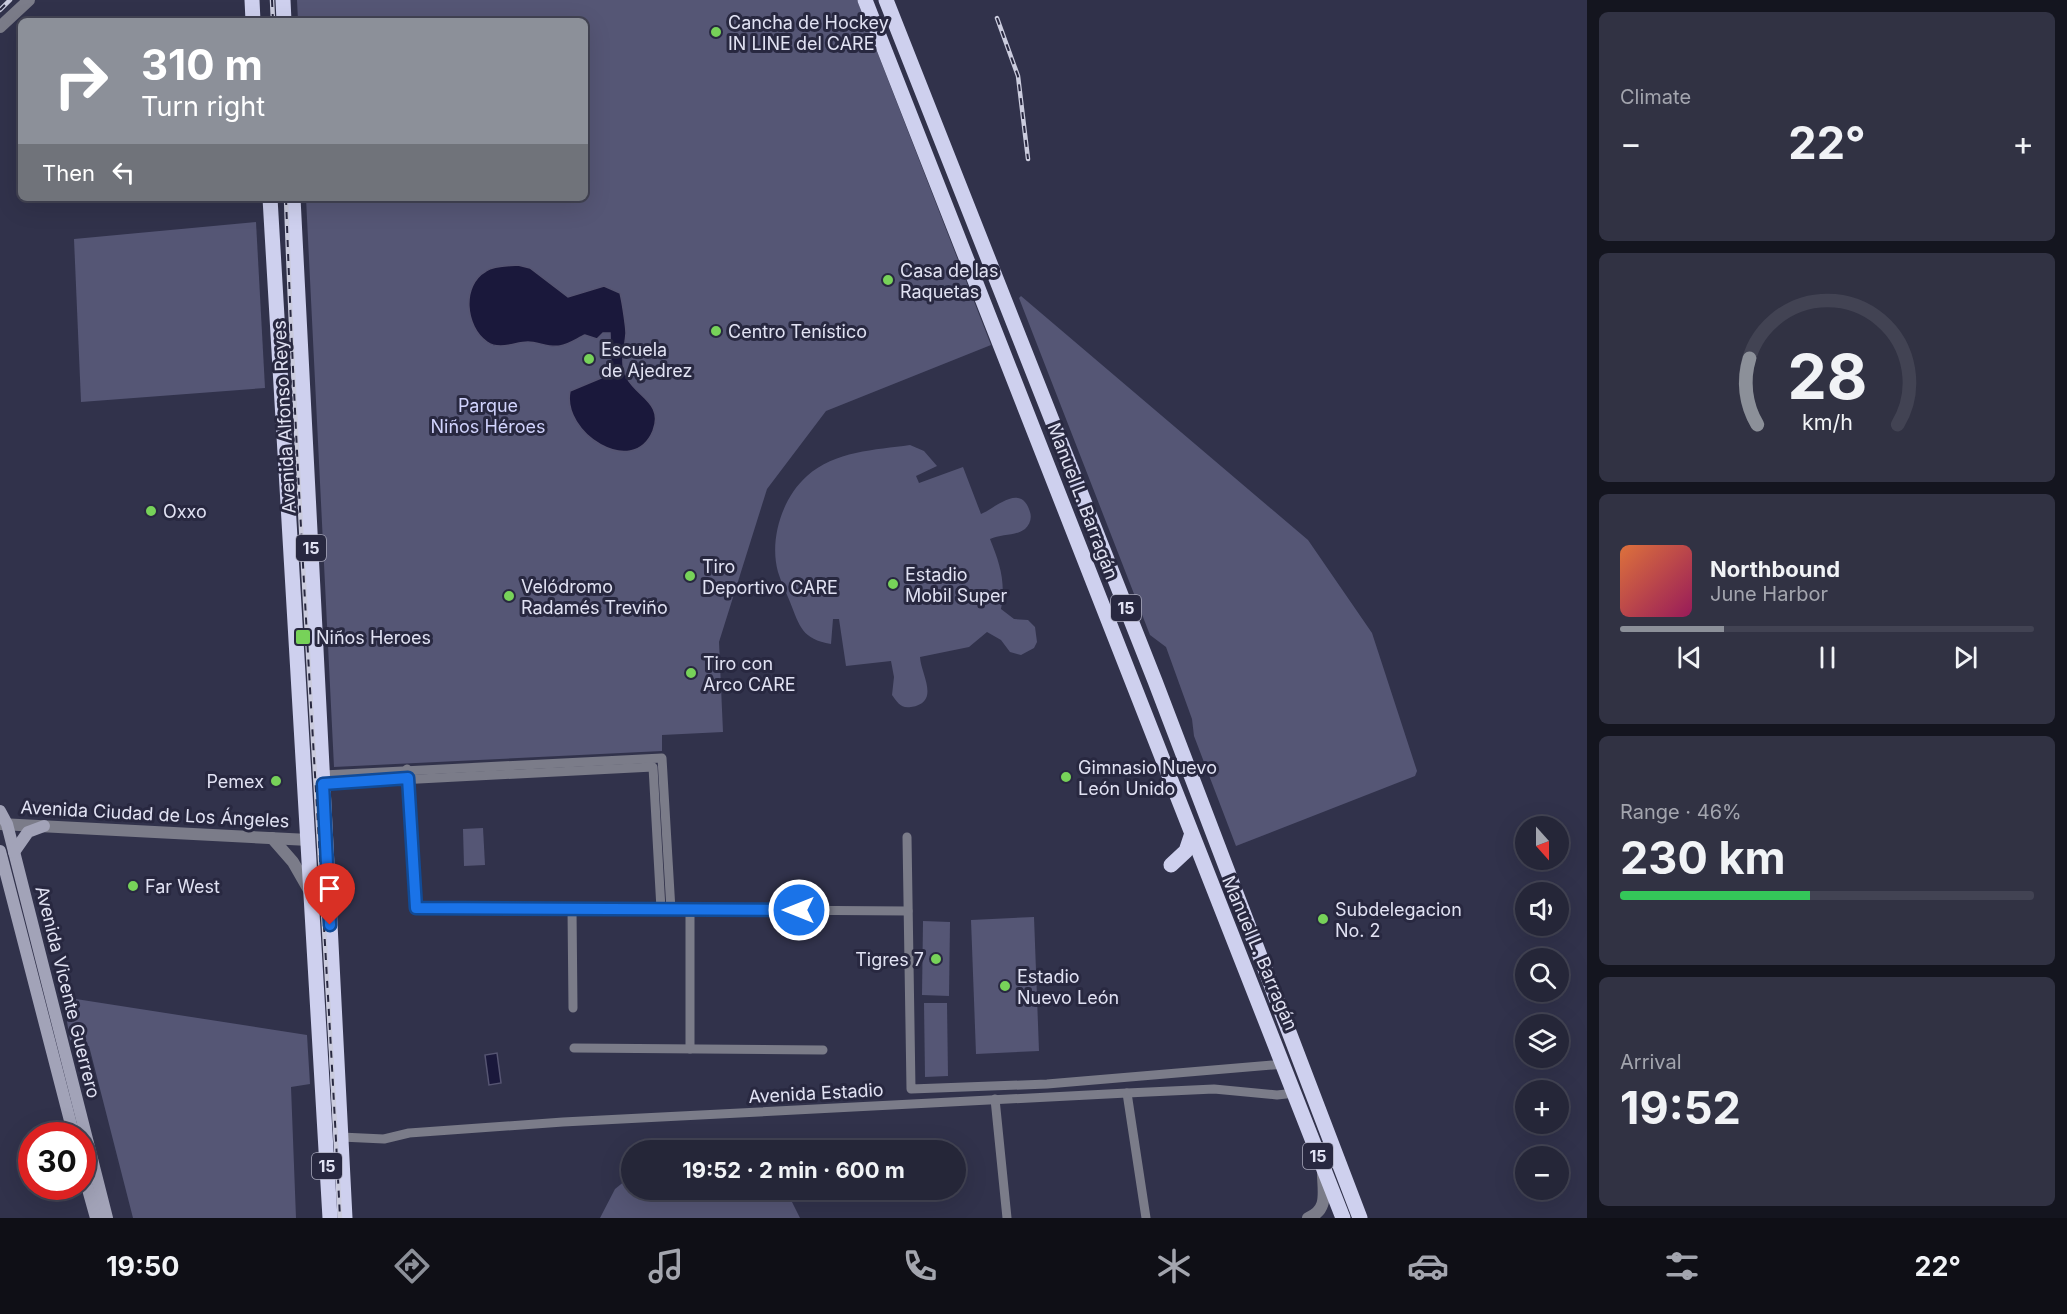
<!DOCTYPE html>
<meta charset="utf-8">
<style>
body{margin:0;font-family:Inter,sans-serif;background:#313243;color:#f1f3f6;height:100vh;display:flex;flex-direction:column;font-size:22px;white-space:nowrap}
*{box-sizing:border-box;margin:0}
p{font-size:20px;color:#a3a5ae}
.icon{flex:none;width:33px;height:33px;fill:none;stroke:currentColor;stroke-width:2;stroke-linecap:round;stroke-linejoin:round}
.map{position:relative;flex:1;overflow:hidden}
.sheet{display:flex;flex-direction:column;gap:12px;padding:12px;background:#14151f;width:480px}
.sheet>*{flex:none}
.top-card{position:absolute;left:18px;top:18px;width:570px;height:183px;border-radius:9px;box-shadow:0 6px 24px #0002,0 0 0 2px #424353;background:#8c9099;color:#fff;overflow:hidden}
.needle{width:39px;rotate:159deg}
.fabs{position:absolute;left:1515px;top:816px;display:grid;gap:12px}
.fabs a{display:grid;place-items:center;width:54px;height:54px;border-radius:50%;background:#252638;box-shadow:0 6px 24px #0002,0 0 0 2px #424353;font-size:30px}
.speed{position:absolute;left:18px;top:1122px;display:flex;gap:12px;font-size:30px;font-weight:700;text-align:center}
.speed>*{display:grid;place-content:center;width:78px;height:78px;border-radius:50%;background:#252638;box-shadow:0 6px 24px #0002,0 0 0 2px #424353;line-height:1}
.speed .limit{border:9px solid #d22;background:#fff;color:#111}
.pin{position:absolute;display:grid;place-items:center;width:51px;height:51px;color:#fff;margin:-62px -26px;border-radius:50% 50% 50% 0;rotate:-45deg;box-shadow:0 0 6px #0007}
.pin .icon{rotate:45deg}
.me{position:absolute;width:66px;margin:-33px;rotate:270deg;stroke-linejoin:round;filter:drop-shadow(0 0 4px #0008)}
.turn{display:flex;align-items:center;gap:21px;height:126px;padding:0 24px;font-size:27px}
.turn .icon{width:78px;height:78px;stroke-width:2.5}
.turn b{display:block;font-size:42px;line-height:51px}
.then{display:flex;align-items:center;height:57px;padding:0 24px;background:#0003;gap:12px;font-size:22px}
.big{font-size:45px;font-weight:700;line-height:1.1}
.sheet .card{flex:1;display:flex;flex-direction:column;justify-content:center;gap:9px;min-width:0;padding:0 21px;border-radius:9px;background:#313243}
.sheet .dial{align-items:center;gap:0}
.dial svg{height:156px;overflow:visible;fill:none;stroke:#424353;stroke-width:7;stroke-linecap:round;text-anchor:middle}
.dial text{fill:#f1f3f6;stroke:none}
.song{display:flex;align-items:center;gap:18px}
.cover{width:72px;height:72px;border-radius:9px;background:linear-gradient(135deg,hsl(20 70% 55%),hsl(330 70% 35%))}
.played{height:6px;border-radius:3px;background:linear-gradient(90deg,#8c9099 25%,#424353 25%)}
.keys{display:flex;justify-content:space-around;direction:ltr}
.heat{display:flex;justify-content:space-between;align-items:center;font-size:33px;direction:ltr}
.charge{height:9px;border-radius:4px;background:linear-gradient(90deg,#34c759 46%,#424353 0)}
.trip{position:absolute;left:621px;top:1140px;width:345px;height:60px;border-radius:30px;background:#252638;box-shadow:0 6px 24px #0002,0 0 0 2px #424353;font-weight:700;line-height:60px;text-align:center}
.menu{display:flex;height:96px;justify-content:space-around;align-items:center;background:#0f0f16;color:#a3a5ae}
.menu .icon{width:42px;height:42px}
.menu .selected{color:#8c9099}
.menu b{font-size:27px;color:#f1f3f6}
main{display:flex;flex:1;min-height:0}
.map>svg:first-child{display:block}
.green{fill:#555675}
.water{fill:#1a183b;stroke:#565572;stroke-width:1.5}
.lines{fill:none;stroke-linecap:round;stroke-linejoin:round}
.minor{stroke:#7b7c89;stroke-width:9}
.tertiary{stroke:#7b7c89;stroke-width:12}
.secondary{stroke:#a2a3b8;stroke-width:12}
.trunk{stroke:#ced0ee;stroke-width:15}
.rail-casing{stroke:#cbccde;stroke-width:4.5}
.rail{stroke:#282840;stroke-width:2;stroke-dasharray:7;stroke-linecap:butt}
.route-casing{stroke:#114b97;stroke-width:15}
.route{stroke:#1a73e8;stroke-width:10}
.poi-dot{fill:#77d259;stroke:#282840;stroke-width:2}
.labels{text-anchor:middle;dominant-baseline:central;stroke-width:6;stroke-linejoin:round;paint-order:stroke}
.shield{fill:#282840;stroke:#aaaabd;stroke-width:1.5}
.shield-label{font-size:16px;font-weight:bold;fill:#e1e2f3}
.poi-label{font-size:18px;fill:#e1e2f3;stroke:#282840;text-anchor:start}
.park-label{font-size:18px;fill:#d1d3fd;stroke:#282840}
.street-label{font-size:18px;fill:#e1e2f3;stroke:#282840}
</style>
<main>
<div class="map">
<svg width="1587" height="1218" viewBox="0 0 1587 1218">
<rect width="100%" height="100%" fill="#31324b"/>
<g class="green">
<polygon points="297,0 857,0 991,345 826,411 767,489 719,642 723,732 662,735 662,751 334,767 306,198 585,198 585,21 298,21"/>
<polygon points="256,222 265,388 81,402 74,239"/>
<polygon points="1021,296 1308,540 1372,633 1417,771 1415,776 1236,846 1194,736 1192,719 1166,647 1150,635 1019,298"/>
<path d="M910,445L924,451L937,466L916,476L919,483L963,467L981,514C996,508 1021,482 1030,512C1032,518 1030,524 1025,529C1016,536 1001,534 990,539C1000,564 1006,582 1001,609L1014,619L1028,620L1035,627L1037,642L1034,648L1021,655L1010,652L1001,640L987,632L969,647L920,657C921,675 941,702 911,707C901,709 897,702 892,695L894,677L891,661L846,666L839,619H833L831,644C802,639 800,627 790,602C786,592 781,582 778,572C769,540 782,498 807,476C835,451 875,450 910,445Z"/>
<polygon points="483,828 485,865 464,866 463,829"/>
<polygon points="1034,917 1039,1051 976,1054 971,920"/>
<polygon points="923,921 950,922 949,996 922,995"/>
<polygon points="63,997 307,1035 310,1084 291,1087 296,1218 133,1218 89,1046 70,1040"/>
<polygon points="924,1003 947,1003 948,1076 925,1077"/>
<polygon points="631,1176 632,1190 786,1190 800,1218 600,1218 615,1189"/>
</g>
<g class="water">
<path d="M518,265L530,268L568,297L604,286L620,293C622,300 626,327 626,333C625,349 619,363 627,378C637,397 664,403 653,431C633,479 561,433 570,391L601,378L611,370L610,333H603L597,339L585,335C578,338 568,345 560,346C549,348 538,342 528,342C515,342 500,351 487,342C465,327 461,285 486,271C495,265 508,266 518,265Z"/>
<polygon points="497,1053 501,1083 489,1085 485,1055"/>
</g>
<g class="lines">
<g class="minor">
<polyline points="407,769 416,908 908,911"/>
<polyline points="323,775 662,758 671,910"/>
<polyline points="323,784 653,767 661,909"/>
<polyline points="907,837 911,1089 1047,1084 1285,1064"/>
<polyline points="572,909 573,1008"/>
<polyline points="690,910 690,1049"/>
<polyline points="574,1048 823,1050"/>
<polyline points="1127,1093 1146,1218"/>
<polyline points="995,1099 1007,1218"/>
<polyline points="341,1137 384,1139 409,1133 563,1122 1127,1093 1214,1089 1277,1095 1295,1093"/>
</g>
<g class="tertiary">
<polyline points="0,27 29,0"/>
<polyline points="0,824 309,840"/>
<polyline points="272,838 293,862 309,890"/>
<path d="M1308,1218C1329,1210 1323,1192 1323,1173"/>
</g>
<g class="secondary">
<polyline points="0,811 7,824 107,1218"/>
<polyline points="0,851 74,1136"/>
<polyline points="14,852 28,832 44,826"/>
<polyline points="82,1168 96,1218"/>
</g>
<g class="trunk">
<polyline points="252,0 253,21"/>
<polyline points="283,0 284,21"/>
<path d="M865,0C1023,406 1184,812 1343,1218"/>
<polyline points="886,0 1155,681 1360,1218"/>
<polyline points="270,198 330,1218"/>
<polyline points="293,198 345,1218"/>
<polyline points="1171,865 1186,851 1191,836"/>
</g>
<g class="rail-casing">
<g id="rail">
<polyline points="272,0 273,21"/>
<polyline points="0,10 10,0"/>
<polyline points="997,18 1018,76 1028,159"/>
<path d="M286,198C298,538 323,878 340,1218"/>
</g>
</g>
<use href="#rail" class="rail"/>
</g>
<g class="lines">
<g class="route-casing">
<polyline id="route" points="330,925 323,784 408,778 416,908 799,910"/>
</g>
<use href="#route" class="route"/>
</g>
<g class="poi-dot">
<circle cx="716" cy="32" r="6"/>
<circle cx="888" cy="280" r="6"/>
<circle cx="716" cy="331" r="6"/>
<circle cx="589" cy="359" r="6"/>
<circle cx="151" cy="511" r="6"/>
<circle cx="690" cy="576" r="6"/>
<circle cx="893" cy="584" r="6"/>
<circle cx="509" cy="596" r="6"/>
<rect x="295" y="629" width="16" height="16" rx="3"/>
<circle cx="691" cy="673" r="6"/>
<circle cx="1066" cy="777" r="6"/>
<circle cx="276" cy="781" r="6"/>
<circle cx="133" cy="886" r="6"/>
<circle cx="1323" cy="919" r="6"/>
<circle cx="936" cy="959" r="6"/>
<circle cx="1005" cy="986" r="6"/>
</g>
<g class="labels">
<g class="shield">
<rect x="296" y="535" width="30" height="26" rx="4.5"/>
<rect x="1111" y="595" width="30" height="26" rx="4.5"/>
<rect x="1303" y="1143" width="30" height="26" rx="4.5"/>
<rect x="312" y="1153" width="30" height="26" rx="4.5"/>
</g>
<g class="shield-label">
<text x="311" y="548">15</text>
<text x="1126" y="608">15</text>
<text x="1318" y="1156">15</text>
<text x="327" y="1166">15</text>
</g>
<g class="poi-label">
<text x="728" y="22">Cancha de Hockey<tspan x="728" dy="21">IN LINE del CARE</tspan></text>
<text x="900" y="270">Casa de las<tspan x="900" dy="21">Raquetas</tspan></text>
<text x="728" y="331">Centro Tenístico</text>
<text x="601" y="349">Escuela<tspan x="601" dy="21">de Ajedrez</tspan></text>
<text x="163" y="511">Oxxo</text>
<text x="702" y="566">Tiro<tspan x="702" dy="21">Deportivo CARE</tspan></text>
<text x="905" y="574">Estadio<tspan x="905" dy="21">Mobil Super</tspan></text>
<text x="521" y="586">Velódromo<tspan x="521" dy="21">Radamés Treviño</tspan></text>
<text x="316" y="637">Niños Heroes</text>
<text x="703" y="663">Tiro con<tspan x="703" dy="21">Arco CARE</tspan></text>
<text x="1078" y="767">Gimnasio Nuevo<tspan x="1078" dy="21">León Unido</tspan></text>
<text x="264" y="781" text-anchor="end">Pemex</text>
<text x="145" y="886">Far West</text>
<text x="1335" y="909">Subdelegacion<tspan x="1335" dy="21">No. 2</tspan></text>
<text x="924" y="959" text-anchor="end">Tigres 7</text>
<text x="1017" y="976">Estadio<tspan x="1017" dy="21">Nuevo León</tspan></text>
</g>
<g class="park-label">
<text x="488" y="405">Parque<tspan x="488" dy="21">Niños Héroes</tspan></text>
</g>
<g class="street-label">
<text transform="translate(284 417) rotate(-93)">Avenida Alfonso Reyes</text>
<text transform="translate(1083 501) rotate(69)">Manuel L. Barragán</text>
<text transform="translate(155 814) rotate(3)">Avenida Ciudad de Los Ángeles</text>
<text transform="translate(1260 953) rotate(67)">Manuel L. Barragán</text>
<text transform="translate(68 992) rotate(76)">Avenida Vicente Guerrero</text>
<text transform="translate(816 1093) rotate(-3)">Avenida Estadio</text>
</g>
</g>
</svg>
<div class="fabs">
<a><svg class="needle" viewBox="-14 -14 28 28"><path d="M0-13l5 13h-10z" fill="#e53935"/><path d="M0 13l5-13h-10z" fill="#a3a5ae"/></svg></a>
<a><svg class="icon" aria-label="sound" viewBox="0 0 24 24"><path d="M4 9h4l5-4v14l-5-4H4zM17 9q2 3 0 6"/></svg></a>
<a><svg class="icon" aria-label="search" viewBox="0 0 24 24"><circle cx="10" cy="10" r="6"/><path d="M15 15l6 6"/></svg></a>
<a><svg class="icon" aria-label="layers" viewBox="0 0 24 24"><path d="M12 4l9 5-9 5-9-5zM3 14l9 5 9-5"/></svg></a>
<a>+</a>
<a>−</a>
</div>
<div class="speed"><div class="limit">30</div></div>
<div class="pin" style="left:330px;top:925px;background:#d93025"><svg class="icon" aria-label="arrive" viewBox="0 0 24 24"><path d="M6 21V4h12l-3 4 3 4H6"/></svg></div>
<svg class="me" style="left:799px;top:910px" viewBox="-20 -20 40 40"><circle r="17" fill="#1a73e8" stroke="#fff" stroke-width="3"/><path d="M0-11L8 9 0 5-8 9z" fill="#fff"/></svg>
<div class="trip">19:52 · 2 min · 600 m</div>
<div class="top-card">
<div class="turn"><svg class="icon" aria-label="right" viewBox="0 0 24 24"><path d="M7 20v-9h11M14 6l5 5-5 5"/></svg><div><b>310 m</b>Turn right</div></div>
<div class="then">Then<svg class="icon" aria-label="left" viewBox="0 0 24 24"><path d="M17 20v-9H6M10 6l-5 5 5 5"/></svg></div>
</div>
</div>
<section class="sheet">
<div class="card"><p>Climate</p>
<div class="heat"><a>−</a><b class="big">22°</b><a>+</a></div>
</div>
<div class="card dial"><svg viewBox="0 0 100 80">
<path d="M14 69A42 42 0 1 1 86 69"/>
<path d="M14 69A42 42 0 0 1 10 35" stroke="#8c9099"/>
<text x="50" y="56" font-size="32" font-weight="700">28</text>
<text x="50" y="72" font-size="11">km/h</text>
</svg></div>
<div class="card">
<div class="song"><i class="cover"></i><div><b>Northbound</b><p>June Harbor</p></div></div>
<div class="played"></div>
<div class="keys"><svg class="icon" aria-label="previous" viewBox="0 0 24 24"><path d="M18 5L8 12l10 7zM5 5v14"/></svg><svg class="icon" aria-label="pause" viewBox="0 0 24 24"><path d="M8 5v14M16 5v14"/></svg><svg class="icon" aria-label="next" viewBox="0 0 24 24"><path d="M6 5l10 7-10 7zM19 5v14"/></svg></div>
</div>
<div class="card"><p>Range · 46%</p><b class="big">230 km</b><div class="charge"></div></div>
<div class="card"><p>Arrival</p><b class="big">19:52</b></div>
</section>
</main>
<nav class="menu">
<b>19:50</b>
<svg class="icon selected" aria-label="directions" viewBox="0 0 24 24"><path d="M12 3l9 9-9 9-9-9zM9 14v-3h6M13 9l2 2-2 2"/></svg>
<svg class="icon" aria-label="music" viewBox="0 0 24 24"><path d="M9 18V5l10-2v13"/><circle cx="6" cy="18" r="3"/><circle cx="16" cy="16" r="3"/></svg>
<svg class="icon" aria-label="phone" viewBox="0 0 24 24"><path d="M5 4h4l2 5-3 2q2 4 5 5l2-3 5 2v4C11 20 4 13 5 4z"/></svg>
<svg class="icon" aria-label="climate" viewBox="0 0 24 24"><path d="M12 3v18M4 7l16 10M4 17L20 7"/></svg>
<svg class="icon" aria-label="car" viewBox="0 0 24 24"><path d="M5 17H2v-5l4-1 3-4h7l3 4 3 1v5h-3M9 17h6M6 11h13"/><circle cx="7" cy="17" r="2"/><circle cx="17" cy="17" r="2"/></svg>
<svg class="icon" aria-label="filters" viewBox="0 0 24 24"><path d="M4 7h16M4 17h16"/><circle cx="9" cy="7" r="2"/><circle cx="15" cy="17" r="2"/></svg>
<b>22°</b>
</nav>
